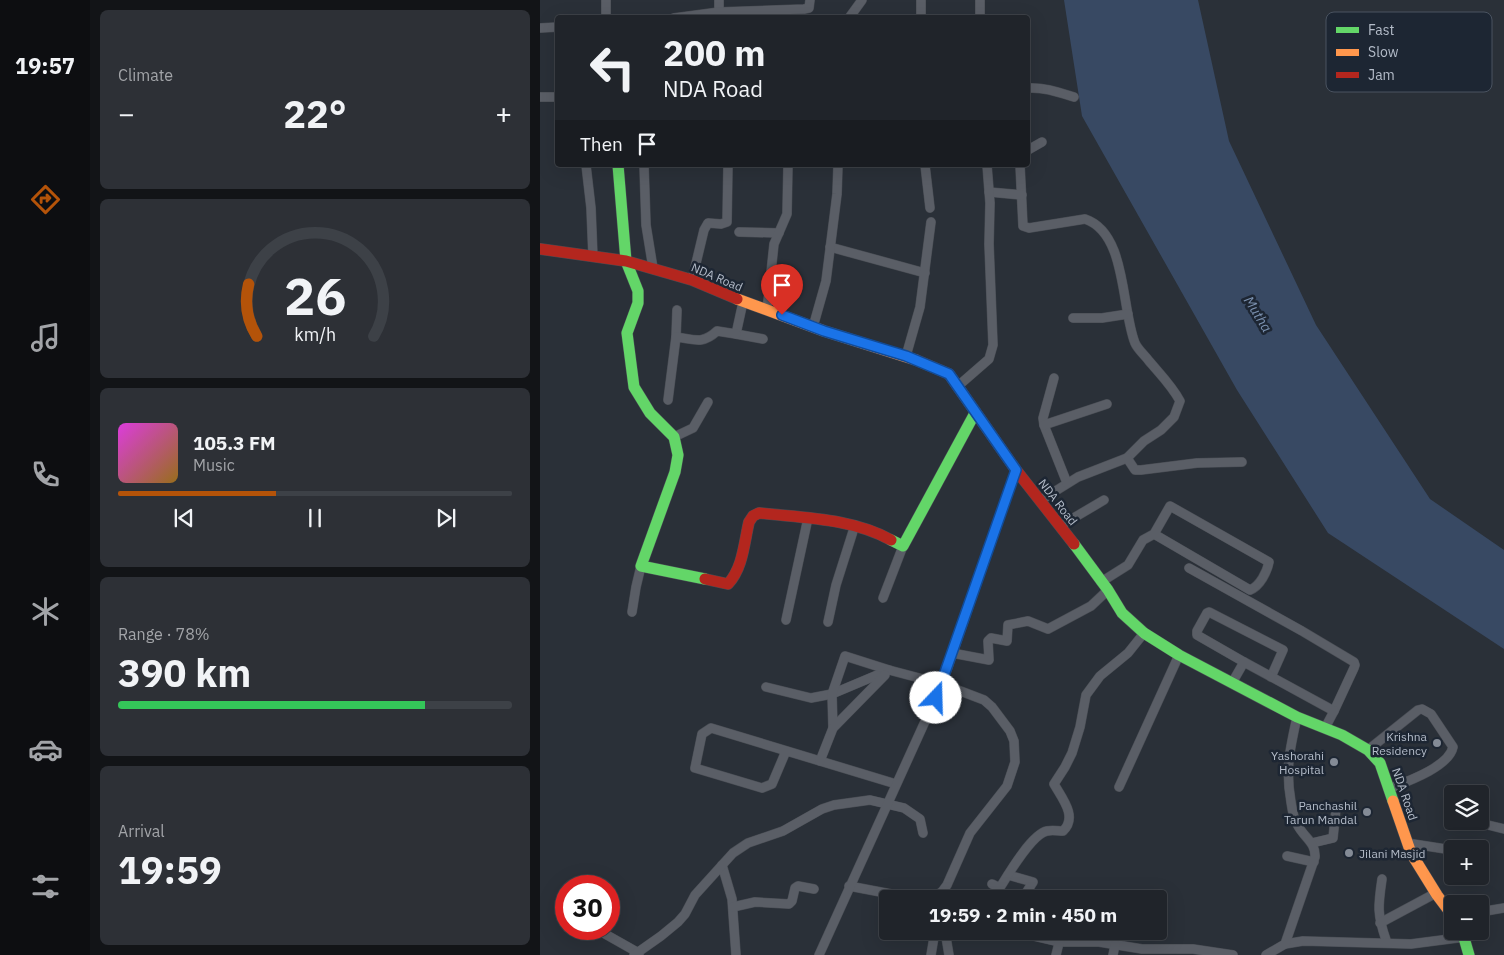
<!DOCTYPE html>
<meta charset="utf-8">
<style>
body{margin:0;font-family:"IBM Plex Sans",sans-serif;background:#2d3036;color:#f1f3f6;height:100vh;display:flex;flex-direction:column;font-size:19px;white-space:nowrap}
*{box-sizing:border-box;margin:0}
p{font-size:16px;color:#a2a4a8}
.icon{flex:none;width:28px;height:28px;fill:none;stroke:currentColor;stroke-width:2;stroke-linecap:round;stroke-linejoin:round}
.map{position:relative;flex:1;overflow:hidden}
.details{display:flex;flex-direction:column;gap:10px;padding:10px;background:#121417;width:450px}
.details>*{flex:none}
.hud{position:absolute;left:15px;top:15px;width:475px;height:152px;border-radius:5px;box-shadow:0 5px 20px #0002,0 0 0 1px #3d4147;background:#20242a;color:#f1f3f6;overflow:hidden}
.tools{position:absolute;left:904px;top:785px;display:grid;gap:10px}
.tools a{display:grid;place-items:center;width:45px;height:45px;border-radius:5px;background:#20242a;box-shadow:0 5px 20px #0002,0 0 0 1px #3d4147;font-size:25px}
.speed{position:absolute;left:15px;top:875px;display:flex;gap:10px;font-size:25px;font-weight:700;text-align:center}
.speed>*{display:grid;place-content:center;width:65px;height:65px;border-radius:50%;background:#20242a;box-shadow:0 5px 20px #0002,0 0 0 1px #3d4147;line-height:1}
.speed .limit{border:8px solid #d22;background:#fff;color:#111}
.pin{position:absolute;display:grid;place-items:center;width:42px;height:42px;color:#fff;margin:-51px -21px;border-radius:50% 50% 50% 0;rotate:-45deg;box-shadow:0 0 5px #0007}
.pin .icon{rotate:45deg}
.me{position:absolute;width:55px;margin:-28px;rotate:21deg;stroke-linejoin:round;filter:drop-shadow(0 0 4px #0008)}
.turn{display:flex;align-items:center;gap:18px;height:105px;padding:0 25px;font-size:22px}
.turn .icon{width:65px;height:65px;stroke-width:2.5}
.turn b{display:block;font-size:35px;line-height:42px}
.then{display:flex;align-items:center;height:48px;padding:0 25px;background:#0003;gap:10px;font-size:19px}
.big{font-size:38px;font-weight:700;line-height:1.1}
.details .card{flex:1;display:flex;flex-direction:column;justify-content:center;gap:8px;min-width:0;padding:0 18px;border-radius:8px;background:#2d3036}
.details .dial{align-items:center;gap:0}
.dial svg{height:130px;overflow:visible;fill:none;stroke:#3d4147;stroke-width:7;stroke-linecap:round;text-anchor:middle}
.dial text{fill:#f1f3f6;stroke:none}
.song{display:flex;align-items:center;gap:15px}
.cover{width:60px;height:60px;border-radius:8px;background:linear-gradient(135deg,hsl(300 70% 55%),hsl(40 70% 35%))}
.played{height:5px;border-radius:2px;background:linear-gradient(90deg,#b45309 40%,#3d4147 40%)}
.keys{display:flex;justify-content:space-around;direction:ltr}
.heat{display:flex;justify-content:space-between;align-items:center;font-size:28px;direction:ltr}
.charge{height:8px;border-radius:4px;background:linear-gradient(90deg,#34c759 78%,#3d4147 0)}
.trip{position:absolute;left:339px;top:890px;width:288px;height:50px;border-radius:5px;background:#20242a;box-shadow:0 5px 20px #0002,0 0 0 1px #3d4147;font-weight:700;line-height:50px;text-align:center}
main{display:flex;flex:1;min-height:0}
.tabs{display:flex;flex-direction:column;width:90px;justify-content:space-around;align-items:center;background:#0d0e11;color:#a2a4a8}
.tabs .icon{width:35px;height:35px}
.tabs .active{color:#b45309}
.tabs b{font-size:22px;color:#f1f3f6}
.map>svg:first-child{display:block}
.water{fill:#384963}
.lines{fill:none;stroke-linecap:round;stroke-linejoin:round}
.street-casing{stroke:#484c53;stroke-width:10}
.fast-casing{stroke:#484c53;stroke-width:12}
.slow-casing{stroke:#484c53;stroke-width:12}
.jam-casing{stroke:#484c53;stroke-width:12}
.street{stroke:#5a5e66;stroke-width:9}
.fast{stroke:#63d668;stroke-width:11}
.slow{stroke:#ff974d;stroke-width:11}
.jam{stroke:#b3261e;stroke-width:11}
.route-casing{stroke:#114b97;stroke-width:12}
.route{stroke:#1a73e8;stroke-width:9}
.poi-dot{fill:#848b96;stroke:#1d2633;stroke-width:2}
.labels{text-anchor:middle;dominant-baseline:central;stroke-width:5;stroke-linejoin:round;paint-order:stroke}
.street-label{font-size:12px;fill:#b4bcc9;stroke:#1d2633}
.poi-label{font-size:12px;fill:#b4bcc9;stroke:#1d2633;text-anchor:end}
.water-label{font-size:14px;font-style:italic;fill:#7c92b1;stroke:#1d2633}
.key{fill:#1d2633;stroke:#4a5360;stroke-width:1}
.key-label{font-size:14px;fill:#b4bcc9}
</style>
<main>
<nav class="tabs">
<b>19:57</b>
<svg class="icon active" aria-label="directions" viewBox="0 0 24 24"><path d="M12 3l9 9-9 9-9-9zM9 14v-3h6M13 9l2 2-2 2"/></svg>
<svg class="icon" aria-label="music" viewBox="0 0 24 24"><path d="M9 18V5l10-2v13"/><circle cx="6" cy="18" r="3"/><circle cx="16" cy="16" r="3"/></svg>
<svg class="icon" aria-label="phone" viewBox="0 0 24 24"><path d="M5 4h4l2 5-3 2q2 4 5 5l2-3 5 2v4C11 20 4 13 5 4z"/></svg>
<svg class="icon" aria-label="climate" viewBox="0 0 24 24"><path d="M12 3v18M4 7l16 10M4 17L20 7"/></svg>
<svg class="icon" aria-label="car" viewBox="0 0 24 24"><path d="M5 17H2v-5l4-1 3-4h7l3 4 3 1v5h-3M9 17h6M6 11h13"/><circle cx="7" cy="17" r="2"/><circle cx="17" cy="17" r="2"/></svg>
<svg class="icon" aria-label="filters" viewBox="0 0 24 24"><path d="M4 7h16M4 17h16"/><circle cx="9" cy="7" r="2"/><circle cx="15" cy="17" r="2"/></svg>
</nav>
<section class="details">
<div class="card"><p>Climate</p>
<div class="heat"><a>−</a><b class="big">22°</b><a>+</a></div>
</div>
<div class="card dial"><svg viewBox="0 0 100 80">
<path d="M14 69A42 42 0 1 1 86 69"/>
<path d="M14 69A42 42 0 0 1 9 37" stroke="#b45309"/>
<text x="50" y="56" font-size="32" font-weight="700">26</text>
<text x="50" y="72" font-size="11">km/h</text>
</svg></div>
<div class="card">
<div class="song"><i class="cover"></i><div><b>105.3 FM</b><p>Music</p></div></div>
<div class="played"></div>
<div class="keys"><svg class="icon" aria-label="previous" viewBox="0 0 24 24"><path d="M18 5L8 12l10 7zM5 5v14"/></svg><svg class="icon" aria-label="pause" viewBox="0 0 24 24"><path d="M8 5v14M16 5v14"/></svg><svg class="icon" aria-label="next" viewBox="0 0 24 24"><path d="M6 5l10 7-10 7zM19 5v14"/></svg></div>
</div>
<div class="card"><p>Range · 78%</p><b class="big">390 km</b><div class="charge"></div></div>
<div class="card"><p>Arrival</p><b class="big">19:59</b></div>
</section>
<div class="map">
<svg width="964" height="955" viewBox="0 0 964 955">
<rect width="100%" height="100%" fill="#2a3038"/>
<polygon class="water" points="524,0 658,0 689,141 776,325 890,499 964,550 964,649 788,533 697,390 542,116"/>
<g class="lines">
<g class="street-casing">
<g id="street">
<polyline points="179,0 179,12"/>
<polyline points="440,0 440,18"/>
<polyline points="66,18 66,0"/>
<polyline points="134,18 179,12 264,9 269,8 270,0"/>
<polyline points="309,18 322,0"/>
<polyline points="381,18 381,0"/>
<polyline points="0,28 18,27"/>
<path d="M488,88C504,87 518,92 534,97"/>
<polyline points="0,97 18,97"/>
<polyline points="488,150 502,142"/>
<polyline points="46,165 51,208 53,257"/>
<polyline points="104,165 106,225 113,268"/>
<polyline points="385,165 390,208"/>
<path d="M480,165L483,226L489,228L545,219C587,233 581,308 595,343C598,350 605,355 609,361C620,374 632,386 640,401L634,417L621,430L604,441L587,458L538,477L501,500"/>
<polyline points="449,192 482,195"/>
<polyline points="199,232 239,233"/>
<polyline points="290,247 385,273"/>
<polyline points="152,280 164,230 168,223 181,224 187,222 188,165"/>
<polyline points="203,302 196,334 223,339"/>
<polyline points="227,310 234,244 247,214 248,165"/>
<polyline points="533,318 562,318 588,314"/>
<polyline points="273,327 286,281 297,194 298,165"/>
<polyline points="136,337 137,310"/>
<polyline points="366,356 380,307 391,222"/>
<polyline points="514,378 503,418 504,425 527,483"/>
<polyline points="418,386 449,359 453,345 449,244 450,203 447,165"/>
<path d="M128,400L136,337C154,339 162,345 177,331L196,334"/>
<polyline points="504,425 567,404"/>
<polyline points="134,437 153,428 168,402"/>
<polyline points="587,458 595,470 601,470 657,463 702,462"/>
<polyline points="520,526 564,500"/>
<polyline points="649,568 762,631 814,662 815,665 814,668 794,711"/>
<path d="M561,582L588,565L603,540L614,534L710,590C720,586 727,572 729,562L630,506L614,534"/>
<polyline points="343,598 363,546"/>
<polyline points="92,612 96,587 101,566"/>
<polyline points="246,620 268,518"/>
<polyline points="288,622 296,585 315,525"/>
<polyline points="412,653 449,660 448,641 451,638 467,641 468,625 488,621 508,629 551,606 568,590"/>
<polyline points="704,662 657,635 657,631 667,613 669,612 743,650 731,677"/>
<polyline points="692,683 704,662 794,711 785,728"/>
<polyline points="226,687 271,698 292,694 349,670"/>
<polyline points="293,728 292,694 305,656 349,670 402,684 444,700 452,707 470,731 474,741 475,762 467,786 430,833 407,885 398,897"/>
<path d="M828,750L878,710L882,709L891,714L913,747C909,767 866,782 848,789"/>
<polyline points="246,751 232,784 222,788 155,768 162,734 171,728 356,784"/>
<polyline points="280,761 293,728 345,675"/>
<polyline points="579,787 639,655"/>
<polyline points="948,825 964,829"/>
<polyline points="772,843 793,838 796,809"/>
<polyline points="867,843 912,850"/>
<polyline points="747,856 774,862"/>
<polyline points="182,865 192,899 196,955"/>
<polyline points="468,875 493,882 486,893 501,899"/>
<path d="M842,879C838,906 837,914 846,940"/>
<path d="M452,884L458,887L461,886C469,873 492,834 507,831C512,830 518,831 523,831C538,817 522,798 514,784L525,767L532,753L540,727L546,695L560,676L588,653L604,633"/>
<polyline points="309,886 351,894 394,895 398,899"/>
<polyline points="400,893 414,899"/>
<polyline points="193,907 215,902 249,904 252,901 255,888 258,886 274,889"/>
<polyline points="940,912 964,908"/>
<polyline points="840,923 896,893"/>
<polyline points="58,930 97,952 99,955"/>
<polyline points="405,931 409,955"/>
<polyline points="472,931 519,942 559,942 602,949 653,949 693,955"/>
<polyline points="745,944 763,941 871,944 925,937"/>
<polyline points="94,955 121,936 138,922 145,914 155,895 193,853 208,843 243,831 282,809 294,805 330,800 364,808 380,819 383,833"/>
<polyline points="279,955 402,684 476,470"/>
<polyline points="391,955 395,931"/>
<polyline points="516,955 522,931"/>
<polyline points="573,955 575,945"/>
<path d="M726,955L745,944L775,857C776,842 763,837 757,824C753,817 752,809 751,802C745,768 750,749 757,717"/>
</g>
</g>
<g class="fast-casing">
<g id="fast">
<polyline points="78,165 86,261 98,291 98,303 87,333 94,387 110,413 134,437 138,455 135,472 101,566 165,579"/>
<polyline points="351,540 363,546 435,413"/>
<polyline points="534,544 568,590 582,613 604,633 639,655 757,717 802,735 828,750 840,763 853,801"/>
<polyline points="922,931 929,955"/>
</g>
</g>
<g class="slow-casing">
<g id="slow">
<polyline points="197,299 284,331 376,360"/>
<polyline points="853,801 871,853 897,895 912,915"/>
</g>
</g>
<g class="jam-casing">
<g id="jam">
<polyline points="0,249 86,261 152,280 197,299"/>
<polyline points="376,360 409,374 476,470 534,544"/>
<path d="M165,579L188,584C203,568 204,543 209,522L213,516L219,513C263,518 312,518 351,540"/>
</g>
</g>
<use href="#street" class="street"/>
<use href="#fast" class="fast"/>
<use href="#slow" class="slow"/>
<use href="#jam" class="jam"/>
</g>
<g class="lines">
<g class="route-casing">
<polyline id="route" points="242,315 284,331 366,356 409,374 476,470 396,698"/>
</g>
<use href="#route" class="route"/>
</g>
<g class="poi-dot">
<circle cx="897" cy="743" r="5"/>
<circle cx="794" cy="762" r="5"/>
<circle cx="827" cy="812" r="5"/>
<circle cx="809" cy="853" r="5"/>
</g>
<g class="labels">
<g class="street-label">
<text transform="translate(177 277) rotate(23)">NDA Road</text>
<text transform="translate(518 502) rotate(52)">NDA Road</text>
<text transform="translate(865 794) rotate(71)">NDA Road</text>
</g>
<g class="poi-label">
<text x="887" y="736">Krishna<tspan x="887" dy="14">Residency</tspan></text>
<text x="784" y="755">Yashorahi<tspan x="784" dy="14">Hospital</tspan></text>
<text x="817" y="805">Panchashil<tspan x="817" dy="14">Tarun Mandal</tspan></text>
<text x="819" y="853" text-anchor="start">Jilani Masjid</text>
</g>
<g class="water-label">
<text transform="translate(718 314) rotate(58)">Mutha</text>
</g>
</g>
<rect x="786" y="12" width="166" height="80" rx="8" class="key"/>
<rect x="796" y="27" width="23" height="6" fill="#63d668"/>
<rect x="796" y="49" width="23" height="7" fill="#ff974d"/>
<rect x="796" y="72" width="23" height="6" fill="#b3261e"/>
<g class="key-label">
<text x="828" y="35">Fast</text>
<text x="828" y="57">Slow</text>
<text x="828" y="80">Jam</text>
</g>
</svg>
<div class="tools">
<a><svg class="icon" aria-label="layers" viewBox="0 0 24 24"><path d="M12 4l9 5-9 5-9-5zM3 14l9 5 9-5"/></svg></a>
<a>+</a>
<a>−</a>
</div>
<div class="speed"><div class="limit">30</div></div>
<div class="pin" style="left:242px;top:315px;background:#d93025"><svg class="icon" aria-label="arrive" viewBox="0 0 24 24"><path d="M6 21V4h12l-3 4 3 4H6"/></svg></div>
<svg class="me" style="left:396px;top:698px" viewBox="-20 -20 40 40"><circle r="19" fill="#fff"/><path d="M0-13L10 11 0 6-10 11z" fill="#1a73e8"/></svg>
<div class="trip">19:59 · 2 min · 450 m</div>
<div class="hud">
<div class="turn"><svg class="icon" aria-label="left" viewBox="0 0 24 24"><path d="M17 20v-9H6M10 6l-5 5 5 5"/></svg><div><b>200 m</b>NDA Road</div></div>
<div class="then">Then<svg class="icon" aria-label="arrive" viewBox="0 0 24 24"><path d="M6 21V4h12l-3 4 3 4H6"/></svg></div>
</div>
</div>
</main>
